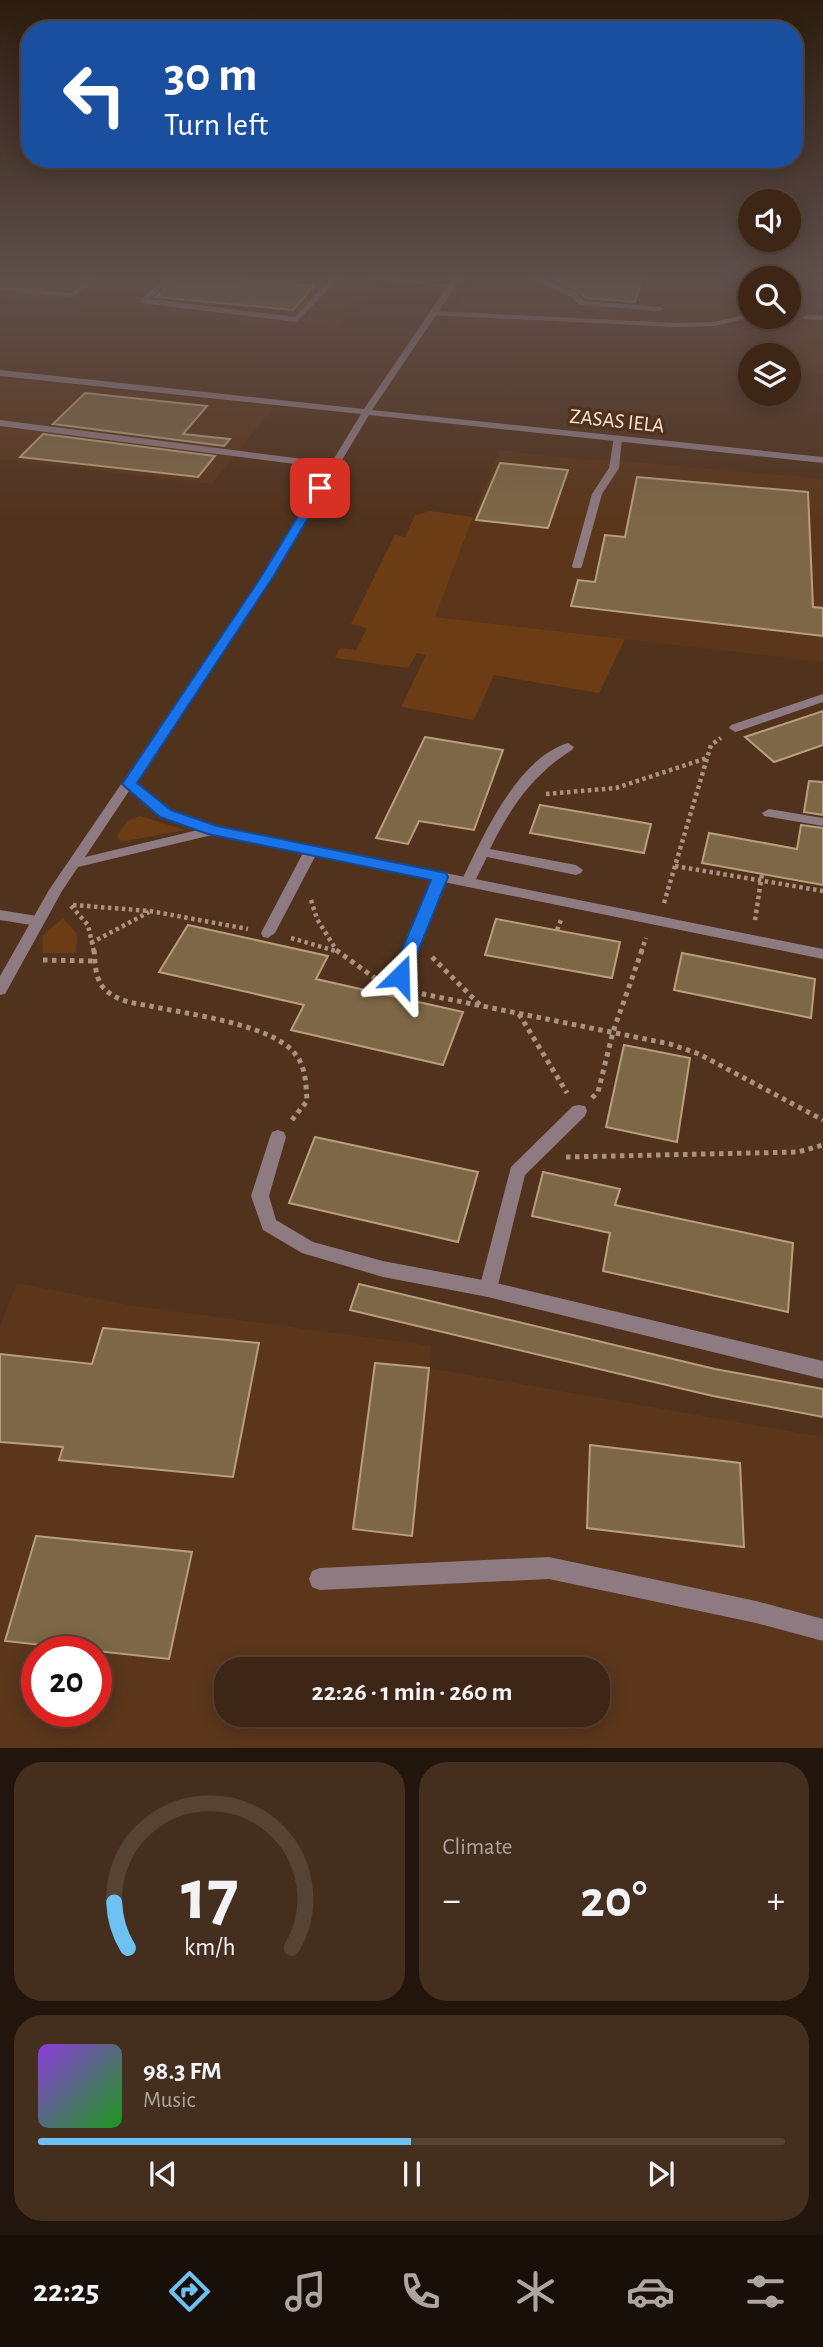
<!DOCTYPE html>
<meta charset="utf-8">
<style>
body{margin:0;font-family:"Alegreya Sans",sans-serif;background:#442e1e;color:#f1f3f6;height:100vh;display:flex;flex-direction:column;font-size:26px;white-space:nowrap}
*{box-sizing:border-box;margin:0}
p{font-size:23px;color:#ada5a0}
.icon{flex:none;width:38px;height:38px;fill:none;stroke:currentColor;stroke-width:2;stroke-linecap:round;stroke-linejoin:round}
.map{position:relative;height:1748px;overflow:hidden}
.panel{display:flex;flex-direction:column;gap:14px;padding:14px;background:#22150c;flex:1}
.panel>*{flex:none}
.hud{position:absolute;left:21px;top:21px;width:782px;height:147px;border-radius:28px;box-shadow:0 4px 18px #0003,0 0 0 2px #564334;background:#1a4fa0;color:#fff;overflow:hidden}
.buttons{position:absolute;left:738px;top:189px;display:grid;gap:14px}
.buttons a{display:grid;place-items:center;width:63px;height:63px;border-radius:50%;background:#3d2615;box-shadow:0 4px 18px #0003,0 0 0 2px #564334;font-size:35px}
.speed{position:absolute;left:21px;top:1636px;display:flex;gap:14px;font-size:35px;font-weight:700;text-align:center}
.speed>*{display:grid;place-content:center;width:91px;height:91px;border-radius:50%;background:#3d2615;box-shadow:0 4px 18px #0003,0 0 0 2px #564334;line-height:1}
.speed .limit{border:10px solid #d22;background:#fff;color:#111}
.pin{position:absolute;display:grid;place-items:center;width:60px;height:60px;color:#fff;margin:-30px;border-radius:14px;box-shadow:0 4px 10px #0006}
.me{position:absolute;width:77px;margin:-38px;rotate:22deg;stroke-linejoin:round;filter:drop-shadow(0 0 5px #0008)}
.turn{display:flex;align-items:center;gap:24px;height:147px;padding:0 28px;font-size:32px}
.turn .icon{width:91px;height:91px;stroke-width:2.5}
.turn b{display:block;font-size:49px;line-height:60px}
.big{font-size:52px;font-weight:600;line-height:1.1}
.panel .tile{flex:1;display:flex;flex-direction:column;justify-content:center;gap:10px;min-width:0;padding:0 24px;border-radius:28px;background:#442e1e}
.panel .dial{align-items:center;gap:0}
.dial svg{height:182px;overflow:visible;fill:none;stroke:#564334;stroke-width:7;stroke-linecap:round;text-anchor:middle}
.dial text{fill:#f1f3f6;stroke:none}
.song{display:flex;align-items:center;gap:21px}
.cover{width:84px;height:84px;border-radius:10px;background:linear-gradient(135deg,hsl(270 70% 55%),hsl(120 70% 35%))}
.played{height:7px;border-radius:4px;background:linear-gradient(90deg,#6ec2f3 50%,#564334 50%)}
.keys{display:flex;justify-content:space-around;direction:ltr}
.heat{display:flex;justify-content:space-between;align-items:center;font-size:38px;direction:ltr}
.panel .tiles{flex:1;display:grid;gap:14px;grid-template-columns:1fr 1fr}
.tile:last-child{grid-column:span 2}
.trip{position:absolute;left:214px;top:1657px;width:396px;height:70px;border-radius:28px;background:#3d2615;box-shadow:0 4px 18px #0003,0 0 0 2px #564334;font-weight:600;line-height:70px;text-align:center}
.dock{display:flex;height:112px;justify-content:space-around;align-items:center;background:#180f08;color:#ada5a0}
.dock .icon{width:49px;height:49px}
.dock .current{color:#6ec2f3}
.dock b{font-size:32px;color:#f1f3f6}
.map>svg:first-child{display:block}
.built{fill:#5b361b;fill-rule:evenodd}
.green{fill:#6c3c15}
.building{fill:#7e6746;stroke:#b89f7c;stroke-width:2}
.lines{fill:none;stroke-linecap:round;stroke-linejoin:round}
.path-far1{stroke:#ab9180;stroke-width:4.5;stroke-dasharray:3.5 3.5;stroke-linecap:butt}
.path{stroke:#ab9180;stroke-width:5;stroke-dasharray:4.5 4.5;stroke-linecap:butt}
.lane{fill:#8e7a81;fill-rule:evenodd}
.street{fill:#8e7a81;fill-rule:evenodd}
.route{fill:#1a73e8;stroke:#114b97;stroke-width:2}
.labels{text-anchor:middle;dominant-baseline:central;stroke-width:7;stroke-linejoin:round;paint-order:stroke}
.far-street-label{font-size:21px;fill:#fce8db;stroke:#51321c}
</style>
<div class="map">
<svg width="823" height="1749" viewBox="0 0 823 1749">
<rect width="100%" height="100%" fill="#51321c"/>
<g class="built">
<polygon points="0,278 378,278 335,329 0,297"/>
<path d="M475,278H823V373L789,370V355H773L774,336L448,321ZM751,278H789V317H751Z"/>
<polygon points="0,378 275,406 212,484 0,459"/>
<polygon points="499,450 593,461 602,459 823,479 823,662 435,617"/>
<path d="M17,1283L129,1305L432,1346L429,1368L823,1437V1748H0V1326ZM37,1652H96V1712H37ZM226,1670H597V1715H226Z"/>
</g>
<g class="green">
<polygon points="430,511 473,517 435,617 625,639 599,693 494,675 474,720 401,707 426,655 417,653 408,668 335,658 340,648 356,650 367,628 351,624 395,535 405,537 415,515"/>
<polygon points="140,816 185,830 121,842 117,836 127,821"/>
<polygon points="63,918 77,934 76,953 43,953 42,936"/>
</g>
<g class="building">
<polygon points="176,278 219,278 314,286 293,310 156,297"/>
<polygon points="553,278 643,278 635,302 586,298 577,290"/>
<polygon points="85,393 207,406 183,434 230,439 224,446 53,424"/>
<polygon points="43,434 215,456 198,477 20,457"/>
<polygon points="500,463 568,470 548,528 476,520"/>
<polygon points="637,477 808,492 813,607 823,608 823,636 571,606 578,580 595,582 605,535 625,537"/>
<polygon points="823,711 823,745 774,762 745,737"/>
<polygon points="425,737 503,750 474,830 419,821 408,844 376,838"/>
<polygon points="809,781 823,782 823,815 804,812"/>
<polygon points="540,805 651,824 644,853 530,833"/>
<polygon points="801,825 823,828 823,885 702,863 709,833 797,849"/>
<polygon points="496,919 620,942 612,978 485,955"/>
<polygon points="188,925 328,956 316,979 463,1012 443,1065 291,1030 304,1005 159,972"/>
<polygon points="682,953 815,979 811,1018 674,990"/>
<polygon points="624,1045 690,1058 677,1142 606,1127"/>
<polygon points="315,1137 478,1172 458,1242 289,1203"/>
<polygon points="543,1172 620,1189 615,1205 793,1243 788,1312 603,1271 610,1233 532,1216"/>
<polygon points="359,1284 715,1369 823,1389 823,1417 713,1396 350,1310"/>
<polygon points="103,1328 259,1343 233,1477 59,1460 63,1447 0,1442 0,1354 92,1364"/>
<polygon points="375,1363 429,1368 412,1536 353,1529"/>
<polygon points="590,1445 740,1463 744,1547 587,1528"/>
<polygon points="36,1536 192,1552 169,1659 5,1641"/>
</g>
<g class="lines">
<g class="path-far1">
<polyline points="546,794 616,788 707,758"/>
<polyline points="675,866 823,891"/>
<polyline points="311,900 317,919 335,948"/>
<polyline points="664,903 711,745 721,738"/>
<polyline points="73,905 150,911 248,929"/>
<polyline points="71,906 88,925 94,952"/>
<polyline points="755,920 762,874"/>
<polyline points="557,930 561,920"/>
<polyline points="291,938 339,952"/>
<polyline points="91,943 149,912"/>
<polyline points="641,952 646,938"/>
</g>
<g class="path">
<path d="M94,950C95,962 95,976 102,986C114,1001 133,1003 150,1006C186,1014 274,1024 296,1055C306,1068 306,1085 307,1101L292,1120"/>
<polyline points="336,950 379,981"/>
<polyline points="432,957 480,1005"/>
<polyline points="43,960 94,961"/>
<polyline points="413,992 670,1044 699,1054 823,1120"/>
<polyline points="519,1014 567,1093"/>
<polyline points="592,1098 598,1092 613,1032 642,950"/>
<polyline points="566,1157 798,1152 823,1145"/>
</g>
<g class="lane">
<polygon points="88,278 96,278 73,297 0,290 0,286 71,293"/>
<polygon points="165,278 173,278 150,299 295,317 331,278 339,278 297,322 141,303 141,299"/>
<polygon points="365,278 392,278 456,286 452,288"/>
<polygon points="528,278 539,278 576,292 585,301 660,307 664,309 660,311 580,305 570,296"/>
<polygon points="433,311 676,323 715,322 751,313 751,317 753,317 715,326 676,327 430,315 430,311"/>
<polygon points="807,315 823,316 823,320 804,319 803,317"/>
<polygon points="0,420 334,463 339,466 334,469 0,426"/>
<polygon points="614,437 622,439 619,468 602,494 582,566 581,568 573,568 572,566 592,494 609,468"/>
<polygon points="823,694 823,702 739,731 735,732 729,728 731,725"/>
<path d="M568,743L574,747L572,750C533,774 510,808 490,849L576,865L583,870L581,873L576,875L487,857L473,885H463L461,882C482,838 517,758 568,743Z"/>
<polygon points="769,809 823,818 823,826 764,816 762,813"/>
<polygon points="311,847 318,851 275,933 268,938 263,937 261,933 304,851"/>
<polygon points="440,872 447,877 408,976 405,980 395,980 392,976 433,877"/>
<polygon points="0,910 37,916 44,921 37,926 0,920"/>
<polygon points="579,1105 585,1106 587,1111 585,1116 525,1175 497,1289 495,1295 488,1297 481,1295 479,1289 511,1167 573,1106"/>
<polygon points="549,1557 756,1601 823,1619 823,1641 756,1623 549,1579 320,1590 312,1587 309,1579 312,1571 320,1568"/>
</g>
<g class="street">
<path d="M453,278H461L372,410L823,457V463L369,415L272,577L135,782L171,810L216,827L823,949V959L212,835L78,867L62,891L5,994L0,995V976L49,890L262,577L361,414L0,376V370L364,409ZM129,791L161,816L198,830L85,857Z"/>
<polygon points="278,1130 284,1132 286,1137 269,1196 276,1220 313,1242 383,1261 488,1281 823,1361 823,1379 488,1297 383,1277 302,1253 263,1230 251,1196 270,1137 272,1132"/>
</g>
</g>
<linearGradient id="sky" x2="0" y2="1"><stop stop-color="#2d1c0f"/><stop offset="0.53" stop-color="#5f4f4b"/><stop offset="1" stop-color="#5f4f4b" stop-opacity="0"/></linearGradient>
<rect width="823" height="523" fill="url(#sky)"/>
<polygon class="route" points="320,485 326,488 273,577 137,783 171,810 217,826 446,873 448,877 408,976 400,982 391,976 431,880 208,834 160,817 122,784 261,577 315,488"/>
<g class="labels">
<g class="far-street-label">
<text transform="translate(617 421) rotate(6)">ZASAS IELA</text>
</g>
</g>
</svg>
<div class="buttons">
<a><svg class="icon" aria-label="sound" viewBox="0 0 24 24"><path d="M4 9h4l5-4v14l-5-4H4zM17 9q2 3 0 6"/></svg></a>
<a><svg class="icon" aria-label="search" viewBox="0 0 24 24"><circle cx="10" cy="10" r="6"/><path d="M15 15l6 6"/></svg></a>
<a><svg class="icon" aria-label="layers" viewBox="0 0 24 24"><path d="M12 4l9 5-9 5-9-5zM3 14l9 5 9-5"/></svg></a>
</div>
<div class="speed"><div class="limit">20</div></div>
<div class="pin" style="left:320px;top:488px;background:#d93025"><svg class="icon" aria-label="arrive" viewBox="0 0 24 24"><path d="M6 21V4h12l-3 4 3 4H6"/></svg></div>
<svg class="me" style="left:400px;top:976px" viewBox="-20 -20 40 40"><path d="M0-17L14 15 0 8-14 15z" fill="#1a73e8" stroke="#fff" stroke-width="4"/></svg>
<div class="trip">22:26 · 1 min · 260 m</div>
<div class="hud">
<div class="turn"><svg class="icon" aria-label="left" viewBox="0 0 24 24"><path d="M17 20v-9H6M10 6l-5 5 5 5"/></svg><div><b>30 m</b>Turn left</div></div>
</div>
</div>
<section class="panel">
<div class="tiles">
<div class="tile dial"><svg viewBox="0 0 100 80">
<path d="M14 69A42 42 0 1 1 86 69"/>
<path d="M14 69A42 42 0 0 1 8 49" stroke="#6ec2f3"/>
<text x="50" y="56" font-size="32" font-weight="700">17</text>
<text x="50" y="72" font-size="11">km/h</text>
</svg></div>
<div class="tile"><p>Climate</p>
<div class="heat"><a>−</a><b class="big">20°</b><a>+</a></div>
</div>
<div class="tile">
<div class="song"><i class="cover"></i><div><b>98.3 FM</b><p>Music</p></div></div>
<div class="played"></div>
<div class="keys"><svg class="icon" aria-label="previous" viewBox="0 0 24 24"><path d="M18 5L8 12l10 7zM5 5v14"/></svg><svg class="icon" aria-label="pause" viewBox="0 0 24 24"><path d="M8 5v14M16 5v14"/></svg><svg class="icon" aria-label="next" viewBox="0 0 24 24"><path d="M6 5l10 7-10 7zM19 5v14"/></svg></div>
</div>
</div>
</section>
<nav class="dock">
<b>22:25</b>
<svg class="icon current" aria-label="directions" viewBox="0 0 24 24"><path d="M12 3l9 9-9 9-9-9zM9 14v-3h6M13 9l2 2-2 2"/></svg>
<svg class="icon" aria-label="music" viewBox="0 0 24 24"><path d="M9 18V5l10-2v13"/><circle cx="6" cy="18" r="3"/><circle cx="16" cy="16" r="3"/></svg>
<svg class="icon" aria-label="phone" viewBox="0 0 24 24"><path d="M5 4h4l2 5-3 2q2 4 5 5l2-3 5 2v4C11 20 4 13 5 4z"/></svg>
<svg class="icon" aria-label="climate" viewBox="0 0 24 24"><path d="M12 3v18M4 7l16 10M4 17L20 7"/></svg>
<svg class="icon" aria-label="car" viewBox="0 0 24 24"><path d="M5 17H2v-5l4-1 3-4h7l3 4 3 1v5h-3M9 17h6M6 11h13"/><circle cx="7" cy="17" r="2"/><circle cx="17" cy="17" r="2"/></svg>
<svg class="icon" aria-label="filters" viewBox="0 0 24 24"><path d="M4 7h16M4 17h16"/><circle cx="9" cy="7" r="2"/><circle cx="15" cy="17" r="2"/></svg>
</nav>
